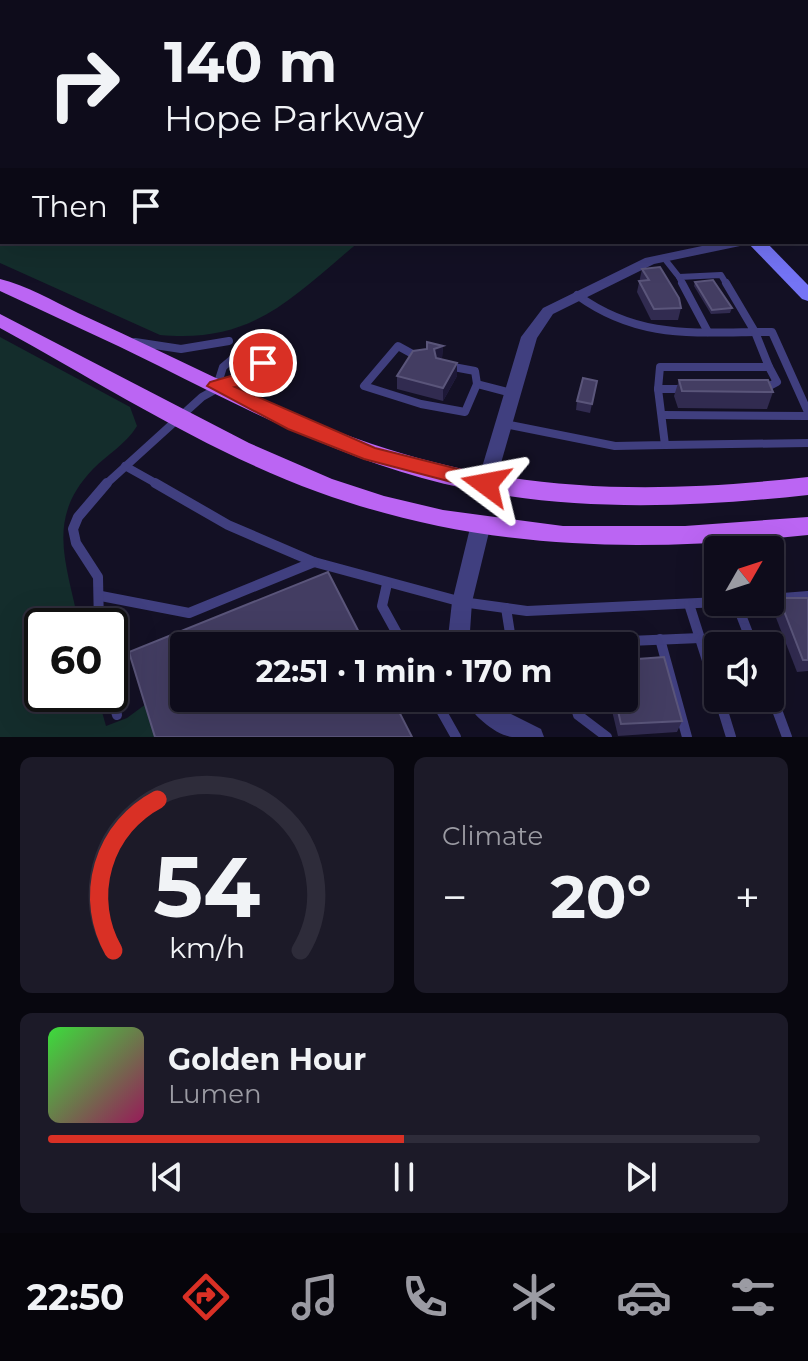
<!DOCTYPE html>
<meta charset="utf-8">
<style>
body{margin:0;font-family:Montserrat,sans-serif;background:#1c1a28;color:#f1f3f6;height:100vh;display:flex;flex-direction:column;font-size:30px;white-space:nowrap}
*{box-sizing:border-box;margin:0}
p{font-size:26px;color:#9b9ba3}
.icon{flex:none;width:44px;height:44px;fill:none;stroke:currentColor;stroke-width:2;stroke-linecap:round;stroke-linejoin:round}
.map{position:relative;height:737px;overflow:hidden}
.drawer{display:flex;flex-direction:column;gap:20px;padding:20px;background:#08070f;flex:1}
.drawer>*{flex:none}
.top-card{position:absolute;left:0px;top:0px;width:808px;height:244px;box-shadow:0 8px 32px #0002,0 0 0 2px #2e2c3a;background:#0e0c1b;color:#f1f3f6;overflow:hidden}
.needle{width:52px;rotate:51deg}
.fabs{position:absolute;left:704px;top:536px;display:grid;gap:16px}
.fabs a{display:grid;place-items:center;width:80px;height:80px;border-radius:8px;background:#0e0c1b;box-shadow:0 8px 32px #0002,0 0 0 2px #2e2c3a;font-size:40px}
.speed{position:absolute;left:24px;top:608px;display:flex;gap:16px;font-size:40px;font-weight:700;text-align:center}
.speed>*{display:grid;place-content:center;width:104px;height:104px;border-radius:50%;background:#0e0c1b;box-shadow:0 8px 32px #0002,0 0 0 2px #2e2c3a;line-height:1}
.speed .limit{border:4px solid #111;border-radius:12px;background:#fff;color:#111}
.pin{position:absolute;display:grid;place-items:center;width:68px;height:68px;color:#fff;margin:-34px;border:4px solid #fff;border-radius:50%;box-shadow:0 2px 8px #0007}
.me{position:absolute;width:88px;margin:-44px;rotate:283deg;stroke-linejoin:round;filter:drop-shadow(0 0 6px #0008)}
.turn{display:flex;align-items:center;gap:28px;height:168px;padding:0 32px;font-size:36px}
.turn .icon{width:104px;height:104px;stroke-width:2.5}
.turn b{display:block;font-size:56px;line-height:68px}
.then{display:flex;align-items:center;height:76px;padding:0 32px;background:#0003;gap:16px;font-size:30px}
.big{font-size:60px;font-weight:700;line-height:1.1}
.drawer .widget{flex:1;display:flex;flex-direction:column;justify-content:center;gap:12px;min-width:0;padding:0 28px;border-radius:12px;background:#1c1a28}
.drawer .dial{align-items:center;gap:0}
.dial svg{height:208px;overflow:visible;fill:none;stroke:#2e2c3a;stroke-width:7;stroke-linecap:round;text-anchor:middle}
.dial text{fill:#f1f3f6;stroke:none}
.song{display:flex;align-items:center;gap:24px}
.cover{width:96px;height:96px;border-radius:12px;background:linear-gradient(135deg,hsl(120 70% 55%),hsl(330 70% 35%))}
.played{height:8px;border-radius:4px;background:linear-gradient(90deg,#d93025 50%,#2e2c3a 50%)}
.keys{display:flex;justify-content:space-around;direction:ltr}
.heat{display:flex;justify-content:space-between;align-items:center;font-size:44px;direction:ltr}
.drawer .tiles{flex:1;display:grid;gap:20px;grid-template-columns:1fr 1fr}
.widget:last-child{grid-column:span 2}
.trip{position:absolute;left:170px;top:632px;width:468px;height:80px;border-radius:8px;background:#0e0c1b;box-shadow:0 8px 32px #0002,0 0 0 2px #2e2c3a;font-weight:700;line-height:80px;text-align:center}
.dock{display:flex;height:128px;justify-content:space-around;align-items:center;background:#06050b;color:#9b9ba3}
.dock .icon{width:56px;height:56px}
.dock .current{color:#d93025}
.dock b{font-size:36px;color:#f1f3f6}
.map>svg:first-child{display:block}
.green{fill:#142d2c}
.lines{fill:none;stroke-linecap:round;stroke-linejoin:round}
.lane-far2{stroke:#403f7f;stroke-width:6}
.lane-far1{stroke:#403f7f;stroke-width:8}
.lane{stroke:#403f7f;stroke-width:10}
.street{fill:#403f7f;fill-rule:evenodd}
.secondary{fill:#7474f5;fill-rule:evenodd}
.primary{fill:#bb65f3;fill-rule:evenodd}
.highway{fill:#f35aa7;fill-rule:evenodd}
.wall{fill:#312b50}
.shaded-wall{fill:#1d1837}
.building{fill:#433d62;stroke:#5a557a;stroke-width:2}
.route{fill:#d93025;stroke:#8d1f18;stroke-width:2}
</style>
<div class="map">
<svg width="808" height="737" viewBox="0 0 808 737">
<rect width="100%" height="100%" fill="#131024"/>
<g class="green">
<polygon points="377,0 791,0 376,2"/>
<path d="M0,62L2,242H359C292,297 254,344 160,335L0,263Z"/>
<path d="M0,337L130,407L137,426C126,444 108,454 93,469C44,520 68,565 79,626H42V694H97L106,726L127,718L146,704L156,737H0Z"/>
</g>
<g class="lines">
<g class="lane-far2">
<polyline points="664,258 679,277 721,275 727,285"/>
<polyline points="679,277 683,285"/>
</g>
<g class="lane-far1">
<polyline points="682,283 708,332"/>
<path d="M577,295C635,337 687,333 755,332L726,283"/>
<polyline points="135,342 181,349 229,341"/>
<polyline points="418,357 398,346 364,386 421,404 465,412 477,384 511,393"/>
<polyline points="448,366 475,371 477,384"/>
<polyline points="217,386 223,367 242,351"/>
<polyline points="658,389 685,389"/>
<polyline points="762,390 777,382 769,367"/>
<polyline points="663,415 808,416"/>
<polyline points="505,424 615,446 665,445 658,389 660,367 769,367 755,332 772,332 808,412"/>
<polyline points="665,445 808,443"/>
<polyline points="125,466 159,485"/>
<polyline points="105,485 202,397 263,363"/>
</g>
<g class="lane">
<polyline points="314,562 462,602 527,611 719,602"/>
<polyline points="387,584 382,606 404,646"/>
<polyline points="101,596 189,613 314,562 228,525 155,483"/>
<polyline points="770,599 808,596"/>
<polyline points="736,602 753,646"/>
<polyline points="689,604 718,695"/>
<polyline points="506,608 512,646"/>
<polyline points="99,626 98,577 76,543 73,529 78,517 107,483"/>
<polyline points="660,639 687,737"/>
<polyline points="512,646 700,638"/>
<polyline points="110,691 117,715"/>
<polyline points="770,691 787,737"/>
<polyline points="434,698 456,737"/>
<polyline points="523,698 526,701 573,698 578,715 607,737"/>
<polyline points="719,698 731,737"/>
</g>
<g class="street">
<rect x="806" y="106" width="2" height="7"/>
<rect x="806" y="221" width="2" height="8"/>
<polygon points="721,242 747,242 740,246 654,264 553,314 537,338 495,484 492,489 486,491 480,489 477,484 521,337 543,308 645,258"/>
<polygon points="480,520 487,523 490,528 472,602 469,646 447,646 452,602 470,528 473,523"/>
<path d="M464,698H491L507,712L541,729L544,737C534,737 523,737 512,737C495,735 471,714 464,698Z"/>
</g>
<g class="secondary">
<rect x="806" y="4" width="2" height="6"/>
<polygon points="747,242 766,242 808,285 808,301 802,299"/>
</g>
<g class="primary">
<path d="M0,279C26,285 53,301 78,313C138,340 198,370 259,398C448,488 602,500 808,477V495C679,509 548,513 422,478C329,452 245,409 159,366C107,340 53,316 0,291Z"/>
<path d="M0,314L249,443L332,479L384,496L443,510L563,526H685L808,517V535C637,553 481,551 318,492C206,451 104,385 0,328Z"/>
</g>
<g class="highway">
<polygon points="359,0 373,0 358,2"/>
<rect x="0" y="51" width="2" height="10"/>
</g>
</g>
<g class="wall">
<polygon points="808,27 808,58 806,57 806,28"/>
<polygon points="642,269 681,308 678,320 651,320 637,292"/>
<polygon points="695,282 732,308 730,313 711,314 694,286"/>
<polygon points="443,346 442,358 440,359 457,363 457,376 443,401 397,389 397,376 427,349"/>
<polygon points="679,380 773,392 767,409 678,408 674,396"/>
<polygon points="597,381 590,413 576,410 577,401"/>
<polygon points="779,598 808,598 808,671 797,672 773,610"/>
<polygon points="609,698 624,698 682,721 677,732 618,736"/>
</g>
<g class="shaded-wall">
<polygon points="808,159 808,171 806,172 806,160"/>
<polygon points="443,346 442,358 433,361 434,349"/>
<polygon points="457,363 457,376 443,401 443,388"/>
</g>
<g class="building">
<polygon points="808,27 808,43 806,42 806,28"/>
<polygon points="808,111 808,159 806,160 806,112"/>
<polygon points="660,267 679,298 681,308 654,309 639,281 649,280 642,269"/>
<polygon points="713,280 732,308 712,310 695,282"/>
<polygon points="427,342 443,346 434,349 436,358 457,363 443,388 397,376 413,351 427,349"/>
<polygon points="583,378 597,381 592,404 577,401"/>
<polygon points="679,380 768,380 773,392 682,391"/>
<polygon points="328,572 365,644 369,643 371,646 184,646 184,698 392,698 412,737 155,737 129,652"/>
<polygon points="779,598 808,598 808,660 803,660"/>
<polygon points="664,657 682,721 621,724 615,698 624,698 624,660"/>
</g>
<polygon class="route" points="263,357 269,359 269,367 254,382 235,387 375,448 494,478 497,484 494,489 486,491 364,459 288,429 207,386 210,382 241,373"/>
</svg>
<div class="fabs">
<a><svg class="needle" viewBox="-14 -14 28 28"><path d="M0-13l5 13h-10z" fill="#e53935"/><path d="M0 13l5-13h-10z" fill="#9b9ba3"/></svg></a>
<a><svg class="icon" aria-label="sound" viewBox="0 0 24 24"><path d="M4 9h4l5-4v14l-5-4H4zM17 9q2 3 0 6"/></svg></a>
</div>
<div class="speed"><div class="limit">60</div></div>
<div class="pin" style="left:263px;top:363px;background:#d93025"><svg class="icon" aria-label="arrive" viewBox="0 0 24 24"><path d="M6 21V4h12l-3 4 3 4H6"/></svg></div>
<svg class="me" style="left:486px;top:484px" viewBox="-20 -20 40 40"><path d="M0-17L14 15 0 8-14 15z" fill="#d93025" stroke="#fff" stroke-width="4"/></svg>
<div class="trip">22:51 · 1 min · 170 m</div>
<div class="top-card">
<div class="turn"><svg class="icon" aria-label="right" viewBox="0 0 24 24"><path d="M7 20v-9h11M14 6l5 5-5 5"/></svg><div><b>140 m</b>Hope Parkway</div></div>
<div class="then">Then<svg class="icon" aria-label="arrive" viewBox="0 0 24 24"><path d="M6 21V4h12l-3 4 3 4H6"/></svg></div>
</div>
</div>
<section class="drawer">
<div class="tiles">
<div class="widget dial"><svg viewBox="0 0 100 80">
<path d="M14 69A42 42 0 1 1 86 69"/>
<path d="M14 69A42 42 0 0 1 31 11" stroke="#d93025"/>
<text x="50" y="56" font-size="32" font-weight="700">54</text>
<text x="50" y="72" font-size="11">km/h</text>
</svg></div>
<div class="widget"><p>Climate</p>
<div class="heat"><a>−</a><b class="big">20°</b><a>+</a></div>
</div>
<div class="widget">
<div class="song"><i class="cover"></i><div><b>Golden Hour</b><p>Lumen</p></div></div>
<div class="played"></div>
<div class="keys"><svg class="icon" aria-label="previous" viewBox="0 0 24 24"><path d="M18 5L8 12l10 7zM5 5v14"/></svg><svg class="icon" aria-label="pause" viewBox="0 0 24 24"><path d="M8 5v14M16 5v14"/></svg><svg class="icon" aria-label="next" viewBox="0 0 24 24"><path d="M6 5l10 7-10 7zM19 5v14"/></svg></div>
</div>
</div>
</section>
<nav class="dock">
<b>22:50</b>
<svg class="icon current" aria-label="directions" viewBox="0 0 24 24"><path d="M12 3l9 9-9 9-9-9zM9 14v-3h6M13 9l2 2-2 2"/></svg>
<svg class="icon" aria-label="music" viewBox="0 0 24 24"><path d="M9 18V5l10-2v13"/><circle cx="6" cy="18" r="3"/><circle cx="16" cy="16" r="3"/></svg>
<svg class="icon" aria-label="phone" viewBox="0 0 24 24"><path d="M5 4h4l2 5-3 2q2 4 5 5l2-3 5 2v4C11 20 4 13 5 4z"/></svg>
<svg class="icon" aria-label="climate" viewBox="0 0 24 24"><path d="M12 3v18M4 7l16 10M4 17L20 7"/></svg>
<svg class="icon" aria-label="car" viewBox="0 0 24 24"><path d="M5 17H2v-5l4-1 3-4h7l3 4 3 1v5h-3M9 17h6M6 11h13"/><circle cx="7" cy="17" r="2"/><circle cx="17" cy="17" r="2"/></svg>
<svg class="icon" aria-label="filters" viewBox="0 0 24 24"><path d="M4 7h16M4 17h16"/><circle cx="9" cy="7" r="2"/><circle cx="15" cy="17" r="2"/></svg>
</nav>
